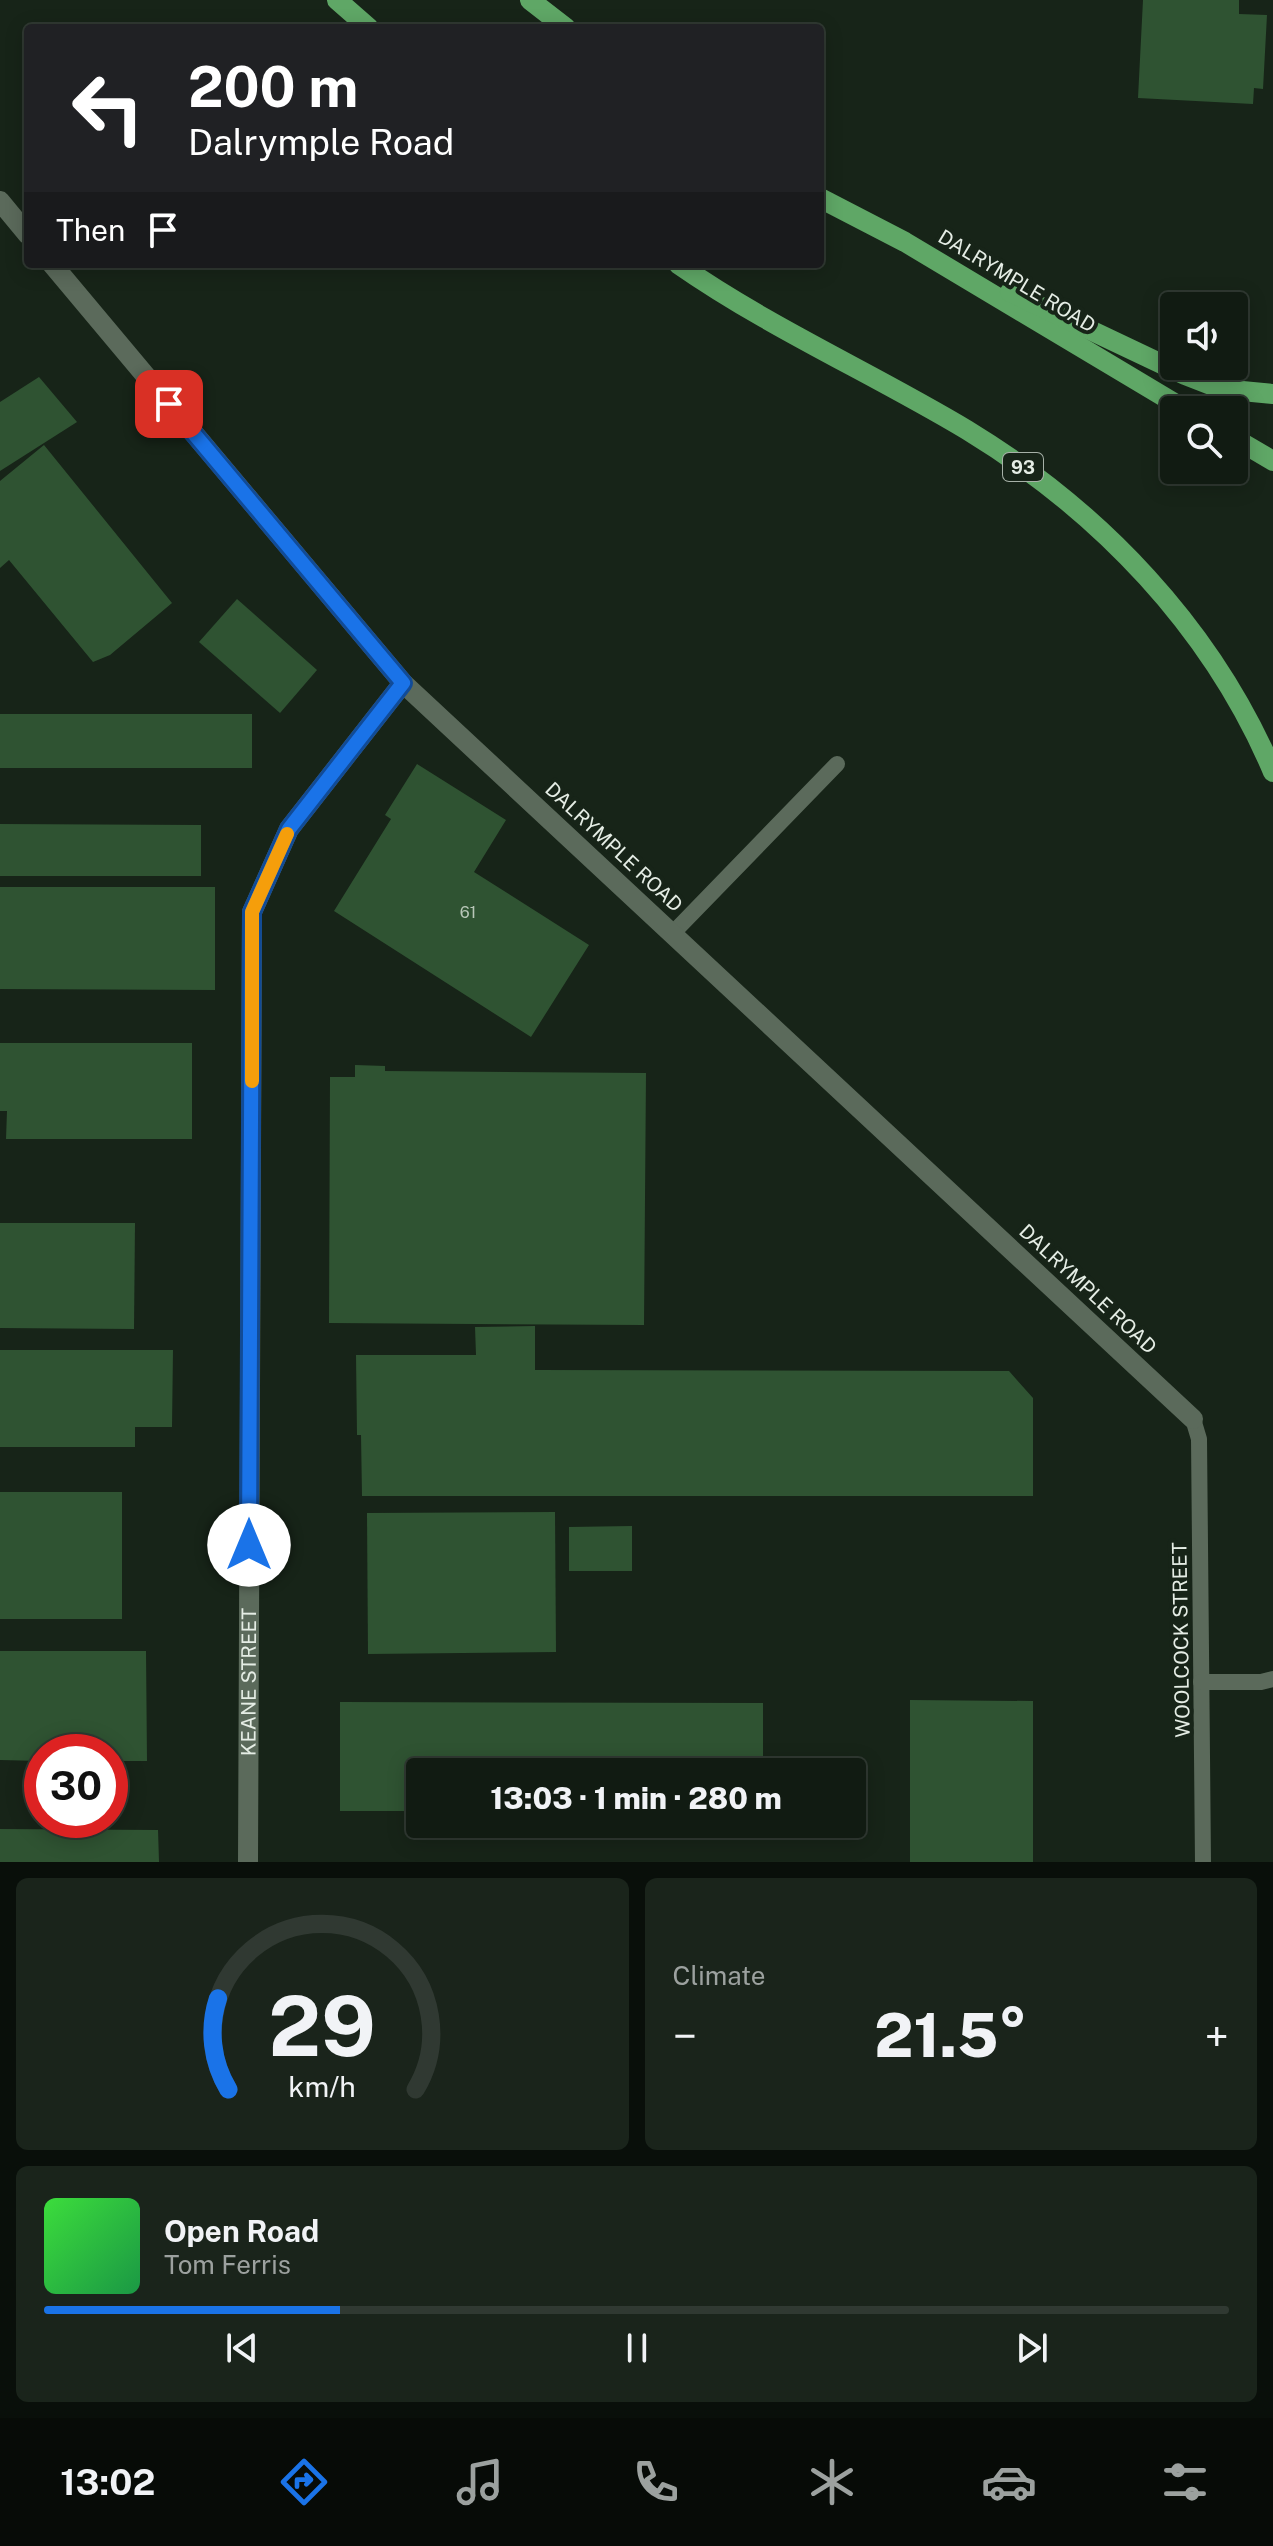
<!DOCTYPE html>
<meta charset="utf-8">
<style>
body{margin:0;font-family:"Public Sans",sans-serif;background:#1a241b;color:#f1f3f6;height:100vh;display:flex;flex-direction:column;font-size:30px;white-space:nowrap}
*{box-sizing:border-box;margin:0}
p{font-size:26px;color:#9ca19f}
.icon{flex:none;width:44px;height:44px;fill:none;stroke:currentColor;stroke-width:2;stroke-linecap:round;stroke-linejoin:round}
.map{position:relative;height:1862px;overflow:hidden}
.panel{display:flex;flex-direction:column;gap:16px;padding:16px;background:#090f0a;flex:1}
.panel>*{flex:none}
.guide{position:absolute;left:24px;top:24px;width:800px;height:244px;border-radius:8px;box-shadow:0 4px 20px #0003,0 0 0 2px #303932;background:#202124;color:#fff;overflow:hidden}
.controls{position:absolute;left:1160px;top:292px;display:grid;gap:16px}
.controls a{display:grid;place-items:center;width:88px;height:88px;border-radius:8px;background:#111b12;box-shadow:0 4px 20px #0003,0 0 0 2px #303932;font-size:40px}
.speed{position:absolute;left:24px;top:1734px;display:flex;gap:16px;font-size:40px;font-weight:700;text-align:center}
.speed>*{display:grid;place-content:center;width:104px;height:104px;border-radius:50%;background:#111b12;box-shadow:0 4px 20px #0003,0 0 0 2px #303932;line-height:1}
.speed .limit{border:12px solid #d22;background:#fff;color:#111}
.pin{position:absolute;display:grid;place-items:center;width:68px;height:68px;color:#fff;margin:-34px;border-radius:16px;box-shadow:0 4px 12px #0006}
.me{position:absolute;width:88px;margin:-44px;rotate:0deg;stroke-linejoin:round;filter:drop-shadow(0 0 6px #0008)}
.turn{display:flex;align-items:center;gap:28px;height:168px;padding:0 32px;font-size:36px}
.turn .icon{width:104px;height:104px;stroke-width:2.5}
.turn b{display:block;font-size:56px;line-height:68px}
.then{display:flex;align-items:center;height:76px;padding:0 32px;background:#0003;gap:16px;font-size:30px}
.big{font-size:60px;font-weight:800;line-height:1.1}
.panel .widget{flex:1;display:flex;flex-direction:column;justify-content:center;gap:12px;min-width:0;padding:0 28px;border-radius:12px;background:#1a241b}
.panel .dial{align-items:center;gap:0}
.dial svg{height:208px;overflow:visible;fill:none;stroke:#303932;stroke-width:7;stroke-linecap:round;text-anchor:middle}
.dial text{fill:#f1f3f6;stroke:none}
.song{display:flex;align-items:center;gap:24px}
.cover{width:96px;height:96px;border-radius:12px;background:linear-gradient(135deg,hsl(120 70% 55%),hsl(140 70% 35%))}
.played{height:8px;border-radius:4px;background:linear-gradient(90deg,#1a73e8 25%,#303932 25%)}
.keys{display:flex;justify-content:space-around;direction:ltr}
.heat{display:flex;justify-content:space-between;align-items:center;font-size:44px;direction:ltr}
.panel .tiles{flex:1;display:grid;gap:16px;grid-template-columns:1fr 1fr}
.widget:last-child{grid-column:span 2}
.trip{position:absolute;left:406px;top:1758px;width:460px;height:80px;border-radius:8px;background:#111b12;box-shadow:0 4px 20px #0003,0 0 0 2px #303932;font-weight:800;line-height:80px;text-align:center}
.dock{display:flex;height:128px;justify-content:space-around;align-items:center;background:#070b07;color:#9ca19f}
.dock .icon{width:56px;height:56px}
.dock .selected{color:#1a73e8}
.dock b{font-size:36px;color:#f1f3f6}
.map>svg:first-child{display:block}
.building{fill:#2f5332}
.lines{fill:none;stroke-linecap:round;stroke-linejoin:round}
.service{stroke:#5b6a5b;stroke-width:16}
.minor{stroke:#5b6a5b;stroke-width:20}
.primary{stroke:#5fa766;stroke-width:20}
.route-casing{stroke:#114b97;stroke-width:20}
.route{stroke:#1a73e8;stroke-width:14}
.slow{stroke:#f59e0b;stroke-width:14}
.labels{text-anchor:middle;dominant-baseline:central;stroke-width:8;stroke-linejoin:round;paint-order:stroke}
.number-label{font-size:16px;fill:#b8c6b8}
.shield{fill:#172418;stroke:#a7b1a8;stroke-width:2}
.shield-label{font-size:18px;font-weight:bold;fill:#e5ede5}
.street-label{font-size:20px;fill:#e5ede5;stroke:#172418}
</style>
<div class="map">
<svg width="1273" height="1862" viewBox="0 0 1273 1862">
<rect width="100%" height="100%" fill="#172418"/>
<g class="building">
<polygon points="1143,0 1239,0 1239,14 1267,15 1263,89 1254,88 1253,104 1138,98"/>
<polygon points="39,377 77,422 0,471 0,402"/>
<polygon points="44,445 172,603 110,655 93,662 9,560 0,568 0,481"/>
<polygon points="237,599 317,670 280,713 199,642"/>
<rect x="0" y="714" width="252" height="54"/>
<polygon points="417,764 506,820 474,872 589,945 531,1037 334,911 391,819 385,815"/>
<polygon points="0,824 201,825 201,876 0,876"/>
<polygon points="0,887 215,887 215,990 0,989"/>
<polygon points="0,1043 192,1043 192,1139 6,1139 7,1111 0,1111"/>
<polygon points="355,1065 385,1066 385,1071 646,1073 644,1325 329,1323 330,1077 355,1077"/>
<polygon points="0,1223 135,1223 134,1329 0,1328"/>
<polygon points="535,1326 535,1370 1009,1371 1033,1398 1033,1496 362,1496 361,1435 357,1435 356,1355 476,1355 475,1327"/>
<polygon points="0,1350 173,1350 172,1427 135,1427 135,1447 0,1447"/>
<rect x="0" y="1492" width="122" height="127"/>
<polygon points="555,1512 556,1652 368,1654 367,1513"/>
<polygon points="632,1526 632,1571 569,1571 569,1527"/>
<polygon points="0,1651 146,1651 147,1761 110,1761 110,1752 42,1752 42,1761 0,1760"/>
<polygon points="910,1700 1033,1701 1033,1862 910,1862"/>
<polygon points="340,1702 763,1703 763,1772 420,1772 420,1811 340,1811"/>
<polygon points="0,1829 158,1830 159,1862 0,1862"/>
</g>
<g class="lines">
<g class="service">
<polyline points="672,934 837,764"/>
<polyline points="1193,1419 1199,1439 1203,1862"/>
<polyline points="1201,1682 1261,1682 1273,1679"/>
</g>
<g class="minor">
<polyline points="0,201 28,235"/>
<polyline points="52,264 403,683 1193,1419"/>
<path id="s1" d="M248,1862L252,912L289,829L403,683"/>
</g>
<g class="primary">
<polyline points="337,0 369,28"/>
<polyline points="530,0 566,28"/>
<polyline points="820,198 905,242 1186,410"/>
<path d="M678,264C770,328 872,373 967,430C1100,511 1212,628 1273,772"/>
<polyline points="1010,292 1185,375 1221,389 1273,394"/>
<polyline points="1234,438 1273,461"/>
</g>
</g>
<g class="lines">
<g class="route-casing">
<polyline id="route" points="169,404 403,683 289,829 252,912 249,1545"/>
</g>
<use href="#route" class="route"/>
<polyline class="slow" points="252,1081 252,912 287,834"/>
</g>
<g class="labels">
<g class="number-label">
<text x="468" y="912">61</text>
</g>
<rect class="shield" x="1003" y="453" width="40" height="28" rx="6"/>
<g class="shield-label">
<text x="1023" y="467">93</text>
</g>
<g class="street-label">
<text transform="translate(1017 281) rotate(31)">DALRYMPLE ROAD</text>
<text transform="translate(614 847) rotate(43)">DALRYMPLE ROAD</text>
<text transform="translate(1088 1289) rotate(43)">DALRYMPLE ROAD</text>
<text transform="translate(1181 1640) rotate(-91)">WOOLCOCK STREET</text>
<text stroke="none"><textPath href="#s1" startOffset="180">KEANE STREET</textPath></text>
</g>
</g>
</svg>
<div class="controls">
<a><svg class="icon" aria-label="sound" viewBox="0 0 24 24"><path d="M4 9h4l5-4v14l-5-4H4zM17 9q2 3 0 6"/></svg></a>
<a><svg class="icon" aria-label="search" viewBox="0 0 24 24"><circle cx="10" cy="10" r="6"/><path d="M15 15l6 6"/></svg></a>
</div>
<div class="speed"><div class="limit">30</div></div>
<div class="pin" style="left:169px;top:404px;background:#d93025"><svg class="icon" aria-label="arrive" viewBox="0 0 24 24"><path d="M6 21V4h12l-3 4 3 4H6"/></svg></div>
<svg class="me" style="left:249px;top:1545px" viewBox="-20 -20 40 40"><circle r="19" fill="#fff"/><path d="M0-13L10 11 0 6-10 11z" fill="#1a73e8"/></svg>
<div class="trip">13:03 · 1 min · 280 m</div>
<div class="guide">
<div class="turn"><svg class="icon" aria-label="left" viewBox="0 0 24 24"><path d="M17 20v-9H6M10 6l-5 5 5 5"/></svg><div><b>200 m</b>Dalrymple Road</div></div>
<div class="then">Then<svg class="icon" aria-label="arrive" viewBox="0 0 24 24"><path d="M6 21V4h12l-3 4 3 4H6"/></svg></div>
</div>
</div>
<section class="panel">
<div class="tiles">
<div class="widget dial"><svg viewBox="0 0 100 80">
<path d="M14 69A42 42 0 1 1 86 69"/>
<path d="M14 69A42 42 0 0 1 10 34" stroke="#1a73e8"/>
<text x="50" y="56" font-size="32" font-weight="700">29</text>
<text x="50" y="72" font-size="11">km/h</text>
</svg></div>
<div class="widget"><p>Climate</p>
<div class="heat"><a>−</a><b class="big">21.5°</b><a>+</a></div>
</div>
<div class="widget">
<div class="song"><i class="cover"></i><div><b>Open Road</b><p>Tom Ferris</p></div></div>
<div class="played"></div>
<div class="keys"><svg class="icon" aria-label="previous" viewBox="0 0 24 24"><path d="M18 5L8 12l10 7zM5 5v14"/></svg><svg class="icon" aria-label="pause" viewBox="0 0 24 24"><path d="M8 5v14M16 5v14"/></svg><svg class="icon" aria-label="next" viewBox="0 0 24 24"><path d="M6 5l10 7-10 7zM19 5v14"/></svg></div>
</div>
</div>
</section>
<nav class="dock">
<b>13:02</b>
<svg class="icon selected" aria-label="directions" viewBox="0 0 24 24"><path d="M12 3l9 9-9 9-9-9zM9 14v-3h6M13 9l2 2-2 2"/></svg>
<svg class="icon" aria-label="music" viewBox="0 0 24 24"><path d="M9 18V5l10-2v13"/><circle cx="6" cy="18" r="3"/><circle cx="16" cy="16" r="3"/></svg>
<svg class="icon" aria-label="phone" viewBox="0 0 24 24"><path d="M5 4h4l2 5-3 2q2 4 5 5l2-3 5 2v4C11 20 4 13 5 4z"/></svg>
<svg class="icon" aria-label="climate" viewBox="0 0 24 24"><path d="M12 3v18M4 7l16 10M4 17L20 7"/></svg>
<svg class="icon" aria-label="car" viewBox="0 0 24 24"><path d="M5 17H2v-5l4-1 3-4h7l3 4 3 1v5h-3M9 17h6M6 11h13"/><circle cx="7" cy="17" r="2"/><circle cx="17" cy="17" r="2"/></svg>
<svg class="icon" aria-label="filters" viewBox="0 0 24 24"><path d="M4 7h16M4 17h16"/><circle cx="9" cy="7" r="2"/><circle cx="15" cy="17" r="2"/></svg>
</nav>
